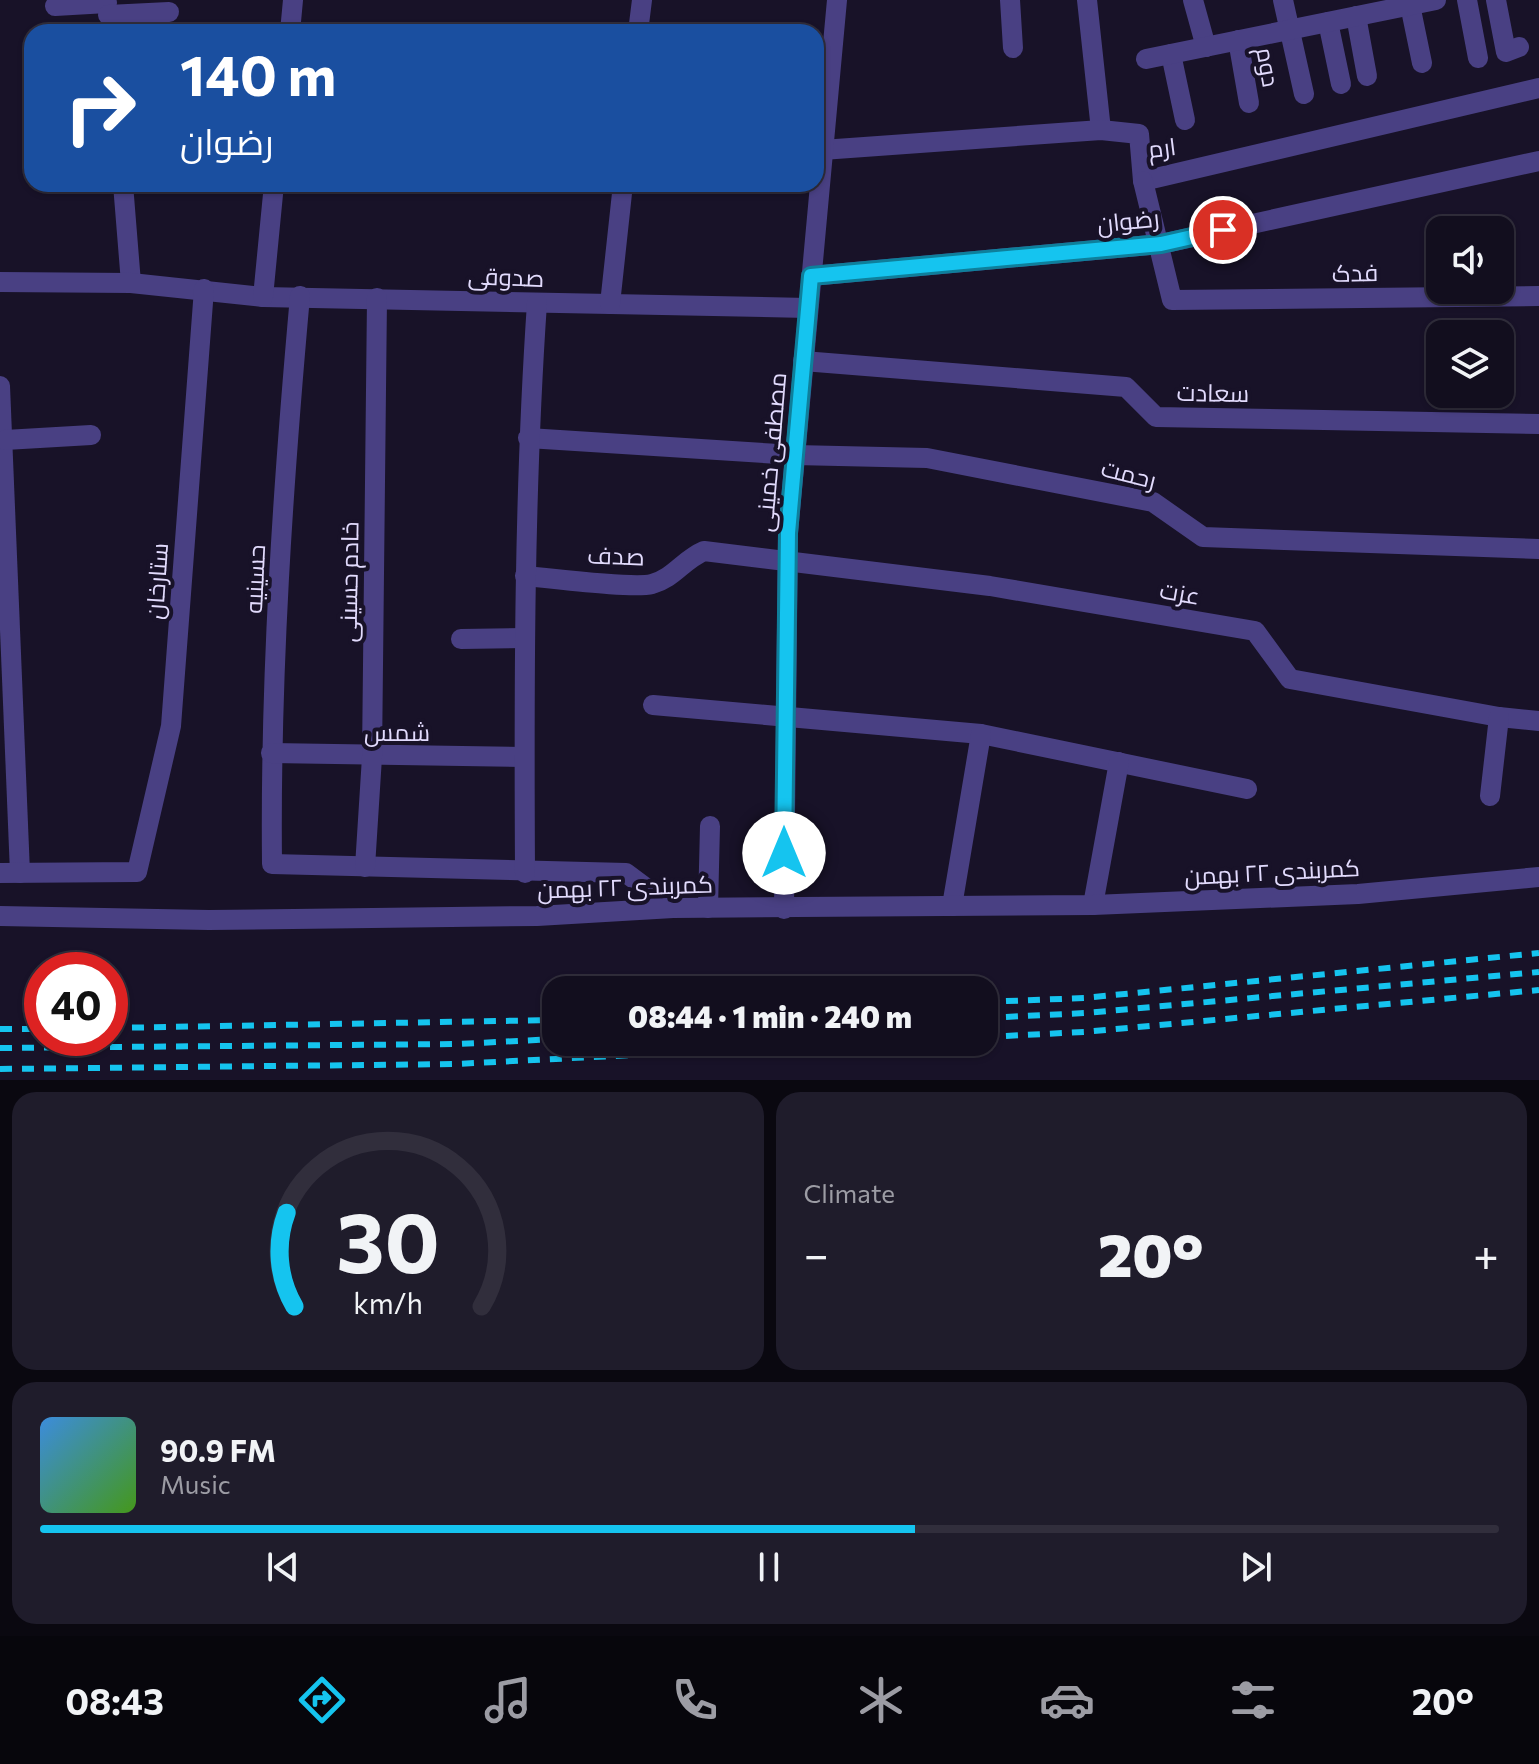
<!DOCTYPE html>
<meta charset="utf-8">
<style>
body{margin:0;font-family:Commissioner,Cairo,sans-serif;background:#1f1c2b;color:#f1f3f6;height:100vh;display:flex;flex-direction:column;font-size:30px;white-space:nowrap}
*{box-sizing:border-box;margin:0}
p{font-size:26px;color:#9c9ca4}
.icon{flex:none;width:44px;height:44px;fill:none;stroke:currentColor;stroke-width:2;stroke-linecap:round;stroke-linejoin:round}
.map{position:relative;height:1080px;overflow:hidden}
.drawer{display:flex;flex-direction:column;gap:12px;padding:12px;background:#0a0810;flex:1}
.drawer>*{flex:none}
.hud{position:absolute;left:24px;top:24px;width:800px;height:168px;border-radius:24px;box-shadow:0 2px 6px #0004,0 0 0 2px #312e3c;background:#1a4fa0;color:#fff;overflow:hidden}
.tools{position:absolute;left:1426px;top:216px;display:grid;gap:16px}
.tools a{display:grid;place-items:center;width:88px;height:88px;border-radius:16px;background:#120e1e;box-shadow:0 2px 6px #0004,0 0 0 2px #312e3c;font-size:40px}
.speed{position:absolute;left:24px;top:952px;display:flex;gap:16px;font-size:40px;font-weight:700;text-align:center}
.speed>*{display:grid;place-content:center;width:104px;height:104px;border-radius:50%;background:#120e1e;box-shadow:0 2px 6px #0004,0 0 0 2px #312e3c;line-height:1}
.speed .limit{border:12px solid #d22;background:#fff;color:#111}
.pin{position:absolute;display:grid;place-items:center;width:68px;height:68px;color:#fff;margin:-34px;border:4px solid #fff;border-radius:50%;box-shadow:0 2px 8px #0007}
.me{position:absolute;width:88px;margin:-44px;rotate:0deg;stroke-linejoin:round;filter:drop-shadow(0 0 6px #0008)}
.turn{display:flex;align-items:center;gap:28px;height:168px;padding:0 24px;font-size:36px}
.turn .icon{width:104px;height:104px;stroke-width:2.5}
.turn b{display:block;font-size:56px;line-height:68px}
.big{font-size:60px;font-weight:800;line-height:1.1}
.drawer .tile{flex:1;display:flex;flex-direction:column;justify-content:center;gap:12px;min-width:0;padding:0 28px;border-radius:24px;background:#1f1c2b}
.drawer .dial{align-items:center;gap:0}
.dial svg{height:208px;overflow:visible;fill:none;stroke:#312e3c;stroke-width:7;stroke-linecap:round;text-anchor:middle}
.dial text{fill:#f1f3f6;stroke:none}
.song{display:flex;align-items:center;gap:24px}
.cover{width:96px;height:96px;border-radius:12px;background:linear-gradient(135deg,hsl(210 70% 55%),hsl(100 70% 35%))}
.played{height:8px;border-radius:4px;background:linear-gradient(90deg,#15c4ef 60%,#312e3c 60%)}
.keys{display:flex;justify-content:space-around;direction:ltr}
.heat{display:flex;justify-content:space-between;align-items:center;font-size:44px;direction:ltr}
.drawer .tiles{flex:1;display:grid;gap:12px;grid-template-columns:1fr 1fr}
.tile:last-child{grid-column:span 2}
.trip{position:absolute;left:542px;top:976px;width:456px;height:80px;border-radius:24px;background:#120e1e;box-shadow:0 2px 6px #0004,0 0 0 2px #312e3c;font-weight:800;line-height:80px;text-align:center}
.tab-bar{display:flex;height:128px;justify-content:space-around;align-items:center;background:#07060c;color:#9c9ca4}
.tab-bar .icon{width:56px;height:56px}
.tab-bar .selected{color:#15c4ef}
.tab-bar b{font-size:36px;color:#f1f3f6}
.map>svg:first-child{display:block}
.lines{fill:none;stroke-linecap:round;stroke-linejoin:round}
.minor{stroke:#494083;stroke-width:20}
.rail{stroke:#15c4ef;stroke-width:6;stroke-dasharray:12 10;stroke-linecap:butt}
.route-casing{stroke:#0e7f9b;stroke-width:20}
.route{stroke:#15c4ef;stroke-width:14}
.labels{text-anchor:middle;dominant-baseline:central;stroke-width:8;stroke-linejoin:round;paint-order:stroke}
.street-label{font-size:24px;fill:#e2dbfd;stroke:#181228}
</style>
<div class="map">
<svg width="1539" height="1080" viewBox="0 0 1539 1080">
<rect width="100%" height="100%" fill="#181228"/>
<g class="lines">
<g class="minor">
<polyline points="1010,0 1013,48"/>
<polyline points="1087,0 1101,130"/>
<polyline points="1193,0 1206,47"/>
<polyline points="1283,0 1304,94"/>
<polyline points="1467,0 1478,58"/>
<polyline points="1496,0 1506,52 1519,47"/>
<polyline points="1410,5 1422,63"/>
<polyline points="55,6 107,3"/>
<polyline points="108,15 169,12"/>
<polyline points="1356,16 1367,76"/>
<polyline points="1328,22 1341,84"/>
<polyline points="290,32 293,0"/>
<polyline points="638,32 642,0"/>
<polyline points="1238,40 1249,103"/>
<polyline points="1171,54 1185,120"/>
<polyline points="1146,59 1436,0"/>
<polyline points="822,150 1101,130 1139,134 1143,181 1539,88"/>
<polyline points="1143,181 1172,300 1539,296"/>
<polyline points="123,184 131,283"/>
<polyline points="811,276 1161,244 1539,161"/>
<polyline points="0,282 131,283 263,297 808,308"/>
<path d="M300,296C283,485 270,675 272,864L626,873L673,908"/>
<polyline points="263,297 274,184"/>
<polyline points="610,304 623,184"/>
<polyline points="803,361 1126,387 1156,417 1539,424"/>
<polyline points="0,386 20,873"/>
<polyline points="528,438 795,455 927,458 1153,502 1203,537 1539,549"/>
<polyline points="5,440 91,435"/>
<path d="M525,576C551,578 632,589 652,584C674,578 683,560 704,551L990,586L1255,631L1290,679L1499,717L1539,721"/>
<polyline points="461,639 524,638"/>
<polyline points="653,705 981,734 1247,789"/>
<polyline points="271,753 524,757"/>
<polyline points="1490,796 1499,717"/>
<polyline points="365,867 372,757 377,298"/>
<polyline points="0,873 137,872 171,726 204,289"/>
<path d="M525,873C524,682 524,493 537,303"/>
<polyline points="1093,905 1119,762"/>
<polyline points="952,906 981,734"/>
<polyline points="708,908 710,826"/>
<polyline points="784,909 788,533 837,0"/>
<polyline points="0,916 209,920 537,916 673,908 1093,905 1358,894 1539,877"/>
</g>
<g class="rail">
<polyline points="984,1002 1084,998 1539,953"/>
<polyline points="984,1018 1086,1013 1539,972"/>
<polyline points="110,1028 556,1020"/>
<polyline points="0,1029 42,1029"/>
<polyline points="984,1037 1084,1032 1539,990"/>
<polyline points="0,1048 458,1044 556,1039"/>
<polyline points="0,1069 456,1064 890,1042"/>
</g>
</g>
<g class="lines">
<g class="route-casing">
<polyline id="route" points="784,853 788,533 811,276 1161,244 1223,230"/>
</g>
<use href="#route" class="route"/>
</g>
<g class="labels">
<g class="street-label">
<text transform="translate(1269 67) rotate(80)">دوم</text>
<text transform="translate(1162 147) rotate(-7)">ارم</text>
<text transform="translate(1128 220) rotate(-6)">رضوان</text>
<text transform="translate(1355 272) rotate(-1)">فدک</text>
<text transform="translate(506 276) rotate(2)">صدوقی</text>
<text transform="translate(1213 392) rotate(1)">سعادت</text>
<text transform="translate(770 452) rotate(-85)">مصطفی خمینی</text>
<text transform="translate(1129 473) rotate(14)">رحمت</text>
<text transform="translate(616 555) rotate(2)">صدف</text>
<text transform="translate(254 579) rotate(-87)">حسینیه</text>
<text transform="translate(156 581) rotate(-86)">ستارخان</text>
<text transform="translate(348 582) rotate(-89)">خادم حسینی</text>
<text transform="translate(1180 592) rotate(10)">عزت</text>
<text x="397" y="731">شمس</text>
<text transform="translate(1272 871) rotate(-3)">کمربندی ۲۲ بهمن</text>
<text transform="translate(625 886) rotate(-2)">کمربندی ۲۲ بهمن</text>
</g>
</g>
</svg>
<div class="tools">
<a><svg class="icon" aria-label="sound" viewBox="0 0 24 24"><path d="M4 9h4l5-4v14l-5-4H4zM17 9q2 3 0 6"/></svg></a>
<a><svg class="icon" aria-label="layers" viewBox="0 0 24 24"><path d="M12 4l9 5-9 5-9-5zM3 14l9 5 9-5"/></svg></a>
</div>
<div class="speed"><div class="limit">40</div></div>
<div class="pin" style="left:1223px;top:230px;background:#d93025"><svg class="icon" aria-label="arrive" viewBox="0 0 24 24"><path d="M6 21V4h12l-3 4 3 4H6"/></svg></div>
<svg class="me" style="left:784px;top:853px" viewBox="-20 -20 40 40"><circle r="19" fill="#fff"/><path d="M0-13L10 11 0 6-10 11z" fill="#15c4ef"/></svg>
<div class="trip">08:44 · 1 min · 240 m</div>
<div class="hud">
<div class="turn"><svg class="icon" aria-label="right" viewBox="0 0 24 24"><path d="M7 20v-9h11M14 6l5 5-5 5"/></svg><div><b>140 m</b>رضوان</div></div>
</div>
</div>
<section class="drawer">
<div class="tiles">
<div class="tile dial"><svg viewBox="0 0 100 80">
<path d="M14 69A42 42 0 1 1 86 69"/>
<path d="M14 69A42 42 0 0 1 11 33" stroke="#15c4ef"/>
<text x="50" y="56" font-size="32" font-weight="700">30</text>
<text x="50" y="72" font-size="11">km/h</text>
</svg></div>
<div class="tile"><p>Climate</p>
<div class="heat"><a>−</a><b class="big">20°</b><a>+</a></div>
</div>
<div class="tile">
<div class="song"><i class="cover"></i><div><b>90.9 FM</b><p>Music</p></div></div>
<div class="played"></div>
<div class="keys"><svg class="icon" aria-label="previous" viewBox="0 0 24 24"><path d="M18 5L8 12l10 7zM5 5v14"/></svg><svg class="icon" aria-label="pause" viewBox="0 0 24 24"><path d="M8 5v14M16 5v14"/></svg><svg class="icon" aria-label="next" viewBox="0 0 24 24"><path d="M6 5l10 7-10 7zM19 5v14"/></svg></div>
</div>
</div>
</section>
<nav class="tab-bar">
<b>08:43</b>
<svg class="icon selected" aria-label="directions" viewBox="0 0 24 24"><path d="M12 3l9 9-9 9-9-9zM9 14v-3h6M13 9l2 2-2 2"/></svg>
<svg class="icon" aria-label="music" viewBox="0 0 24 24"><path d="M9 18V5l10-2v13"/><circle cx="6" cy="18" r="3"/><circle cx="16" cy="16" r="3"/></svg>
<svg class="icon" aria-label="phone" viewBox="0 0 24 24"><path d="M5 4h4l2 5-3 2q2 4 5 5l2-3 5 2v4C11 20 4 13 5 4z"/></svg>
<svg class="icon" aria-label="climate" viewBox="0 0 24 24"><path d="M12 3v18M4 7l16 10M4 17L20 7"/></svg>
<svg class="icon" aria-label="car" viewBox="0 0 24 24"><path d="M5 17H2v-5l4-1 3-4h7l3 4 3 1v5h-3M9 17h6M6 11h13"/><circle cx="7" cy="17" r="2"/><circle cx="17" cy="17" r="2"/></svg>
<svg class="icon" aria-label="filters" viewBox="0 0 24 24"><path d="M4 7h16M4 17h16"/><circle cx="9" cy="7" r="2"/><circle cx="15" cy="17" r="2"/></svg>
<b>20°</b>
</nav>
